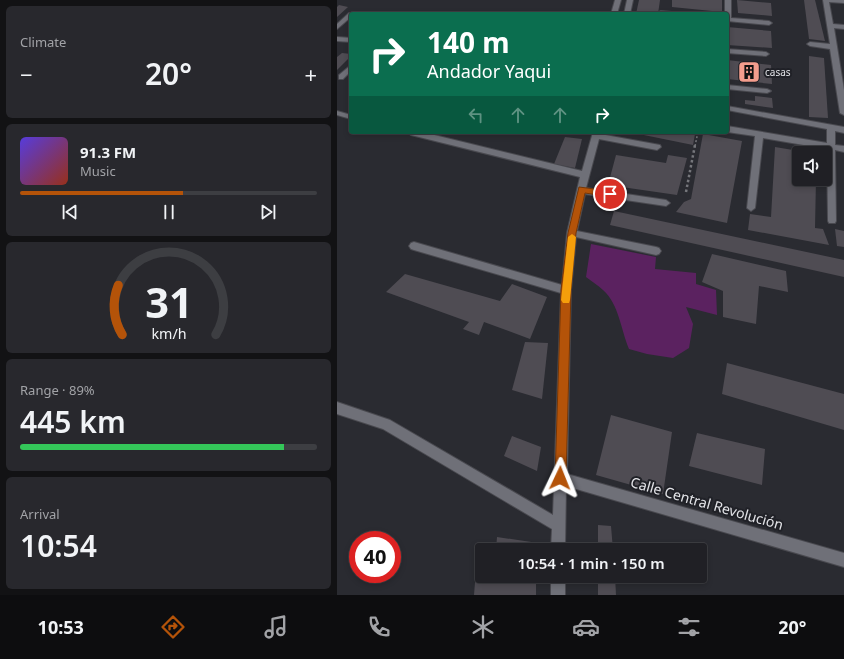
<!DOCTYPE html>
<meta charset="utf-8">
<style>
body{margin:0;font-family:"Noto Sans",sans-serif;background:#28282d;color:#f1f3f6;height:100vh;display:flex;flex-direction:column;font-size:15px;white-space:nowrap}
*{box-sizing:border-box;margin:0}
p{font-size:13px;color:#a2a3a7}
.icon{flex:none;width:22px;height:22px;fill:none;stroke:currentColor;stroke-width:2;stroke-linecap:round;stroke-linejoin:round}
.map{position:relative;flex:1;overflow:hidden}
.drawer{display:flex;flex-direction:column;gap:6px;padding:6px;background:#121214;width:337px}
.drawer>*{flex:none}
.banner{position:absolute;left:12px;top:12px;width:380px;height:122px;border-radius:4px;box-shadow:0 2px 6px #0003,0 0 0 1px #3d3e42;background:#0b6e4f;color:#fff;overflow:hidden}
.buttons{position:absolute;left:455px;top:146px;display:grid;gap:8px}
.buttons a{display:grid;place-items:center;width:40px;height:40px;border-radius:4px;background:#202025;box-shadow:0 2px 6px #0003,0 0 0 1px #3d3e42;font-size:20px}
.speed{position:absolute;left:12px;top:531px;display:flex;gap:8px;font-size:20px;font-weight:700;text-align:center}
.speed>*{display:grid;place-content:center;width:52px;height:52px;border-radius:50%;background:#202025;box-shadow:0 2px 6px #0003,0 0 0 1px #3d3e42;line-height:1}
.speed .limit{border:6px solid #d22;background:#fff;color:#111}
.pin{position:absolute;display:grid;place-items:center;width:34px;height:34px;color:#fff;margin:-17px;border:2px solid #fff;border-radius:50%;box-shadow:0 1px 4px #0007}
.me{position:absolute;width:44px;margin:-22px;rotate:2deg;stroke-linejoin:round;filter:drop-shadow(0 0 3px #0008)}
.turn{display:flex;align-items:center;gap:14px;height:84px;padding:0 12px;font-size:18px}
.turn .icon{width:52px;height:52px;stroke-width:2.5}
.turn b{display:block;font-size:28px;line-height:34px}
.lanes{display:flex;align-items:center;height:38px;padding:0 12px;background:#0003;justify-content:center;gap:20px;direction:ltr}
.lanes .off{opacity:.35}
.big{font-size:30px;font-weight:600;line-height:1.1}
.drawer .tile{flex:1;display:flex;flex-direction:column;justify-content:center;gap:6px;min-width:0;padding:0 14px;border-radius:6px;background:#28282d}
.drawer .dial{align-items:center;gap:0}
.dial svg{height:104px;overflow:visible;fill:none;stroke:#3d3e42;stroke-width:7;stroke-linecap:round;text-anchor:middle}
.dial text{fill:#f1f3f6;stroke:none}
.song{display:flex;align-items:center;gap:12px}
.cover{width:48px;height:48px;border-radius:6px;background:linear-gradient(135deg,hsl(250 70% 55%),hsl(10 70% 35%))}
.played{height:4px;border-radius:2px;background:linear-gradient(90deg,#b45309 55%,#3d3e42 55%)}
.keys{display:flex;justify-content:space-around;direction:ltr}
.heat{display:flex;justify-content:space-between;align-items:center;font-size:22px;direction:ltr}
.charge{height:6px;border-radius:3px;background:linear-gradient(90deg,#34c759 89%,#3d3e42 0)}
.trip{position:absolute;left:138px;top:543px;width:232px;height:40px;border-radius:4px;background:#202025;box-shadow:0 2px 6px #0003,0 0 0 1px #3d3e42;font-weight:600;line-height:40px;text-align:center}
.tab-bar{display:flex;height:64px;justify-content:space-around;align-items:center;background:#0d0d0f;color:#a2a3a7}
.tab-bar .icon{width:28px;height:28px}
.tab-bar .active{color:#b45309}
.tab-bar b{font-size:18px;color:#f1f3f6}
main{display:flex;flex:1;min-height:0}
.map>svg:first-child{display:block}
.green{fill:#5b2260}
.building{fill:#4f4c53}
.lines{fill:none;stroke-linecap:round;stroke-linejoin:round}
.minor-casing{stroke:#49494f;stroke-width:2}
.path-far1{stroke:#76777c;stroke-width:1.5;stroke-dasharray:2 2;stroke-linecap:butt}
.path{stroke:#76777c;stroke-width:2.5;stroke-dasharray:2.5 2.5;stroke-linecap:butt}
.minor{fill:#6f7078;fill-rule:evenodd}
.route{fill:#b45309;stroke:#753606}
.slow{fill:#f59e0b}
.labels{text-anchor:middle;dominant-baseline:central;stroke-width:4;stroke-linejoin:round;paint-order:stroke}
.far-poi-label{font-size:10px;fill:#e2e3e7;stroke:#202127;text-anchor:start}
.near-street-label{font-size:14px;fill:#e2e3e7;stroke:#202127}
</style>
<main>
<section class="drawer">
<div class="tile"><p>Climate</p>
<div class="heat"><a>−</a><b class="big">20°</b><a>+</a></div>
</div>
<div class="tile">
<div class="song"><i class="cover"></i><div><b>91.3 FM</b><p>Music</p></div></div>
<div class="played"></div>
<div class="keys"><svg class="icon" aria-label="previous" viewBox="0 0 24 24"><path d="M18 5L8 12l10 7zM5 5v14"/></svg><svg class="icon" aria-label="pause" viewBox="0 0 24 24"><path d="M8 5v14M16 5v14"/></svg><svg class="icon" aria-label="next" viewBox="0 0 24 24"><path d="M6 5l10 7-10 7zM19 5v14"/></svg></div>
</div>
<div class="tile dial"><svg viewBox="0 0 100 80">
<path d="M14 69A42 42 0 1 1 86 69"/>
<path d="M14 69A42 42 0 0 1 11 31" stroke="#b45309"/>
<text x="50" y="56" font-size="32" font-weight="700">31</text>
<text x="50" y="72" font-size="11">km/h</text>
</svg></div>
<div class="tile"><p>Range · 89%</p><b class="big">445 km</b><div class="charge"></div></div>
<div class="tile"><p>Arrival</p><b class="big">10:54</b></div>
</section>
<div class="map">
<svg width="507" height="595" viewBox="0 0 507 595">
<rect width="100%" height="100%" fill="#2a2b31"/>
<path class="green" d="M254,244L319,257L318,269L359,273V284L379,290L380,315L349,307L356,324L352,348L336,358L310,354L292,349C284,330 282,304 266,290C261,285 254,281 249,277Z"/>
<g class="building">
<polygon points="302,0 323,0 321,14 299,14"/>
<polygon points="335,0 385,0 385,12 335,7"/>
<polygon points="400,0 434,3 435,16 401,13"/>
<polygon points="467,0 478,0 488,41 472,39"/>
<polygon points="2,5 11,7 0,17 0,7"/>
<polygon points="390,27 434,31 435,48 390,45"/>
<polygon points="5,53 14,54 14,56 0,70 0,57"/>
<polygon points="472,56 487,58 491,118 472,117"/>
<polygon points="390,60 434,65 435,84 390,79"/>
<polygon points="418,96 435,98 436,108 408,104 408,100 418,101"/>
<polygon points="292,132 349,132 358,134 356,145"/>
<polygon points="366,134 405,141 390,223 339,212 347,202 354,199"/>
<polygon points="228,137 245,139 238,168 217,164"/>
<polygon points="438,147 468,152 462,153 462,179 479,179 478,228 486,229 492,245 411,230 413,214 434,217"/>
<polygon points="279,155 329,163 331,155 350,158 340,195 271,185"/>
<polygon points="277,211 507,260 507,277 273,225"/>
<polygon points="498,229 507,231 507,247 500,246"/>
<polygon points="375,254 449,271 451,292 422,286 419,324 386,317 386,291 365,282"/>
<polygon points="68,274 163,301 175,284 210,297 193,339 147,322 142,335 126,329 132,322 49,292"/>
<polygon points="188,342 211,343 205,399 175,390"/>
<polygon points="390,363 507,394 507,430 385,394"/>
<polygon points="274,415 335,432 326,494 259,475"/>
<polygon points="360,433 428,449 425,485 352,466"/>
<polygon points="175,436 204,447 200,471 167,456"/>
<polygon points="261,525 274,526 276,550 261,550"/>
<polygon points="160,537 201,543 200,550 159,550"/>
<polygon points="140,557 145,558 145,576 199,576 199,595 137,595"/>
<polygon points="261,576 278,576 279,595 261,595"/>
</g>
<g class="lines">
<g class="minor-casing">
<g id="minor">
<polygon points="278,0 284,0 280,14 274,14"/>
<polygon points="290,0 296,0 293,14 287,14"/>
<polygon points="388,0 394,0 394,18 432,21 435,23 432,25 390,21 390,14 388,14"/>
<polygon points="486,0 507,0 507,3 492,2 496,24 507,25 507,29 497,28 507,90 507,115 503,113 493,49 473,46 470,44 473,42 493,44"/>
<polygon points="324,11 335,12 338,14 322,14 322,12"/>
<polygon points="12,13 17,14 14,14 14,17 0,29 0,24"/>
<polygon points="0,37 14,38 14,42 0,41"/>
<polygon points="390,49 429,52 432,54 429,56 390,53"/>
<polygon points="14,65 14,71 6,79 2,79 2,75"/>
<polygon points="390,85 430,89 434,91 430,93 390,89"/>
<polygon points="390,106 507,127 507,133 498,131 498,145 507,146 507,152 498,150 499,221 498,223 492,223 491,221 490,149 426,138 418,208 414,211 410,208 418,136 390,132 390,126 490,143 490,129 390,110"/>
<polygon points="0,111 14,115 14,119 0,115"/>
<polygon points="70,132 85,132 245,171 256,132 264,132 263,134 323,145 324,147 320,150 262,139 249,188 329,200 333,203 329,206 248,194 240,231 319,247 322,248 324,251 322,254 319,255 239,237 234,290 230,474 507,553 507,567 229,486 228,550 214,550 215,529 46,429 0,414 0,402 53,420 216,515 224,293 77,250 74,249 72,246 74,243 77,242 225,285 230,233 243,177 74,135"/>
<rect x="214" y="576" width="14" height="19"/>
</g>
</g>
<polyline class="path-far1" points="358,146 361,132"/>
<polyline class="path" points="349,192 358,145"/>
<use href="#minor" class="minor"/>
</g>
<polygon class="route" points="242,187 273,191 277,194 273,197 248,193 239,233 234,290 229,478 227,482 223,484 219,482 218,478 224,290 231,233"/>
<polygon class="slow" points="235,234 239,237 233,300 232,303 226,303 224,300 231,237"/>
<defs>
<g id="building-square" transform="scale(1.15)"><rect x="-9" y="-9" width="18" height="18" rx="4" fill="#f49d8d" stroke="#202127"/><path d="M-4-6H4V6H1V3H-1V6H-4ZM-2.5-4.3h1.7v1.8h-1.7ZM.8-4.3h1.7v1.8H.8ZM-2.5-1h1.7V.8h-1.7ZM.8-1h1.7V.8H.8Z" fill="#111"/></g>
</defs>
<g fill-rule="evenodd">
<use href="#building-square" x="412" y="72"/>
</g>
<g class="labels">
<g class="far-poi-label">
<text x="428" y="72">casas</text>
</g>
<g class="near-street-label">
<text transform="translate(370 503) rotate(16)">Calle Central Revolución</text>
</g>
</g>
</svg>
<div class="buttons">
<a><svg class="icon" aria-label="sound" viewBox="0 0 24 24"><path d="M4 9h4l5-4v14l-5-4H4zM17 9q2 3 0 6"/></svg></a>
</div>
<div class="speed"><div class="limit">40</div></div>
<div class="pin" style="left:273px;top:194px;background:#d93025"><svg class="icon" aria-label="arrive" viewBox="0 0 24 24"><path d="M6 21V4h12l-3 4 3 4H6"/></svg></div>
<svg class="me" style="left:223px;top:478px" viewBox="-20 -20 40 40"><path d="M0-17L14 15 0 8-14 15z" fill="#b45309" stroke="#fff" stroke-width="4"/></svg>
<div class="trip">10:54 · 1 min · 150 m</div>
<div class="banner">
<div class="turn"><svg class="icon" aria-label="right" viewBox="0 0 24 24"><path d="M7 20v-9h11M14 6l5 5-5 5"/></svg><div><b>140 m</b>Andador Yaqui</div></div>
<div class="lanes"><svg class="icon off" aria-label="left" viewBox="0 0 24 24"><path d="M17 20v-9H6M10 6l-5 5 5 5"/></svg><svg class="icon off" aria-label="ahead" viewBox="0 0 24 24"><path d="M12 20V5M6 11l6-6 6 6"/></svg><svg class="icon off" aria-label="ahead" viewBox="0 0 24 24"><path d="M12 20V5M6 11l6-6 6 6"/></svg><svg class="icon" aria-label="right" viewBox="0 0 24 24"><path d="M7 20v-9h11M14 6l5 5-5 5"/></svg></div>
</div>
</div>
</main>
<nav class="tab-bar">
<b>10:53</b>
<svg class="icon active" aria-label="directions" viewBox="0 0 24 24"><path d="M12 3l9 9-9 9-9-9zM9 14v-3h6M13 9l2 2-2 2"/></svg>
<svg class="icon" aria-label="music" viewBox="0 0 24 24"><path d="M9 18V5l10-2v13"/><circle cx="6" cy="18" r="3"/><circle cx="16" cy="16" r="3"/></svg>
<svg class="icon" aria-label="phone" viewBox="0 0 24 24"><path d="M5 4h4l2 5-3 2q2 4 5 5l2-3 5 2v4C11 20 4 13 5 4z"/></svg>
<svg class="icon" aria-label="climate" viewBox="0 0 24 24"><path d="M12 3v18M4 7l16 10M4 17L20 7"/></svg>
<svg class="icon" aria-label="car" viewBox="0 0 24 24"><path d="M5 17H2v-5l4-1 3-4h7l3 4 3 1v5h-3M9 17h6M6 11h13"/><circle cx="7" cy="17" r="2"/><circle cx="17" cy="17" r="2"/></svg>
<svg class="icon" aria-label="filters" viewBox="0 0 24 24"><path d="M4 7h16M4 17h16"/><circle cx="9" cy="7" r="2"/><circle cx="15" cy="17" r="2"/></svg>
<b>20°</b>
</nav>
